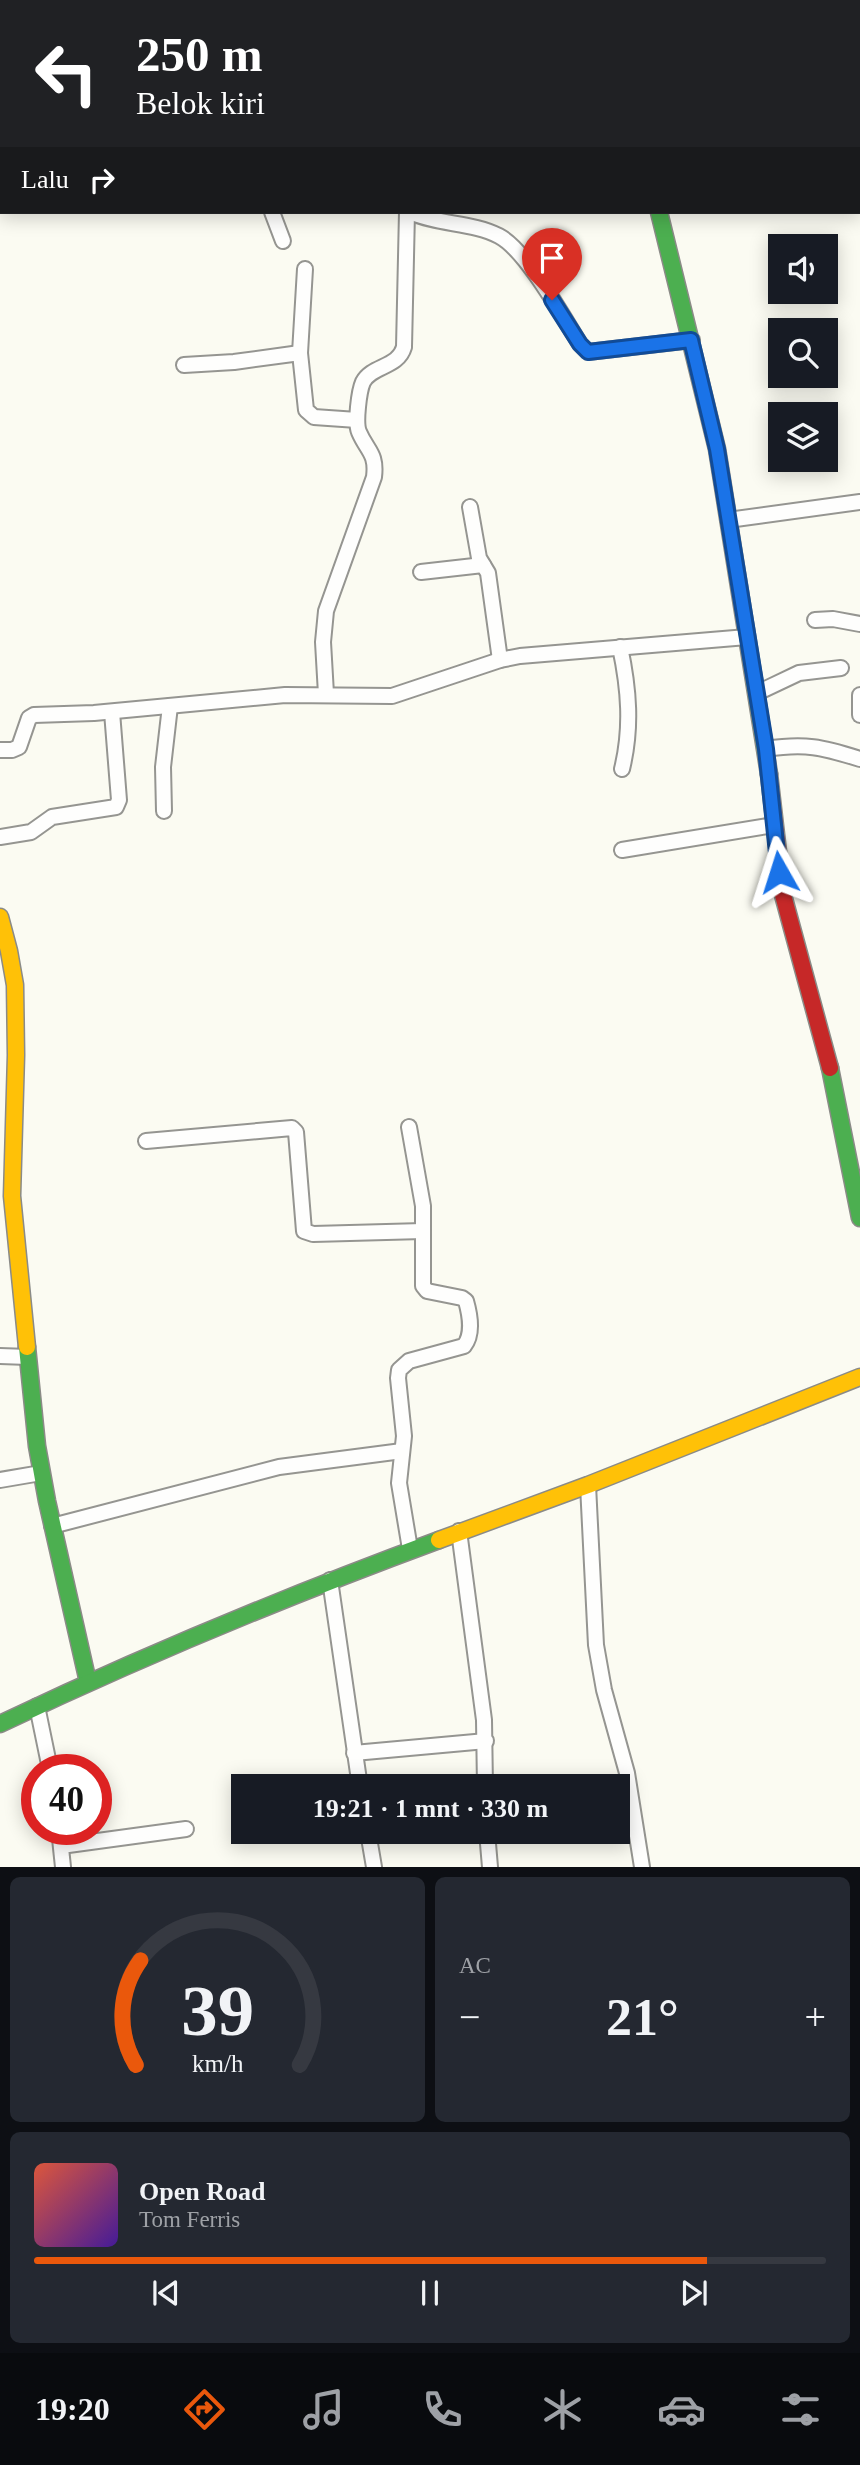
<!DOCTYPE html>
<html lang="id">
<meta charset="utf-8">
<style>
body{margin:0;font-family:"Times New Roman",serif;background:#242831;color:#f1f3f6;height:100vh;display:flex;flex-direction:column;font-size:26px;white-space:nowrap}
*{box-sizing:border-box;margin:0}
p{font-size:23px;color:#9ea1a6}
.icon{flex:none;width:38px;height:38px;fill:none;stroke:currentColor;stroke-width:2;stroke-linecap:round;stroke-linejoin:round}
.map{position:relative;height:1867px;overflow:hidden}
.side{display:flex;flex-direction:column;gap:10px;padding:10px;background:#0d0f14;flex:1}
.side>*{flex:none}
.guide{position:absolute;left:0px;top:0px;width:861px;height:214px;box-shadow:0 4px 18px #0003;background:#202124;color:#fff;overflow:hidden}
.fabs{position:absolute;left:768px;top:234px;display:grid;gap:14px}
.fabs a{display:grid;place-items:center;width:70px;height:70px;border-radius:0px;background:#171b24;box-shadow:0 4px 18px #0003;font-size:35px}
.speed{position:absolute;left:21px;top:1754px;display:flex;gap:14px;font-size:35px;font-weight:700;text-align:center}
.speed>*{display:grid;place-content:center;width:91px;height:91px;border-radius:50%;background:#171b24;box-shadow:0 4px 18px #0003;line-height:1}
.speed .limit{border:10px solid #d22;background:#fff;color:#111}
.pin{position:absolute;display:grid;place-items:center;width:60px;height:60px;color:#fff;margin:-72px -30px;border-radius:50% 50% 50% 0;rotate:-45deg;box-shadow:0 0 7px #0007}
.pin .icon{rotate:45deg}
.me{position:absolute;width:77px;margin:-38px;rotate:354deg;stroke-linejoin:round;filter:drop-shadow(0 0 5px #0008)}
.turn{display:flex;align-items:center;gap:24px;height:147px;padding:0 21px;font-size:32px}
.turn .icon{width:91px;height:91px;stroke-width:2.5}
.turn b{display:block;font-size:49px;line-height:60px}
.then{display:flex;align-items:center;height:66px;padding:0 21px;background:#0003;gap:14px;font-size:26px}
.big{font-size:52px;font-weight:700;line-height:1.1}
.side .widget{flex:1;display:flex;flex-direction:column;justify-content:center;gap:10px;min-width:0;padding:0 24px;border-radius:10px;background:#242831}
.side .dial{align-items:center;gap:0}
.dial svg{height:182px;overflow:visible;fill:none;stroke:#363941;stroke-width:7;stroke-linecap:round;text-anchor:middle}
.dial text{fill:#f1f3f6;stroke:none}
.song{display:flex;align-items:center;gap:21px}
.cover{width:84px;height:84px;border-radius:10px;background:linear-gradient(135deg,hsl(10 70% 55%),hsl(260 70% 35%))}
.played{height:7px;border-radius:4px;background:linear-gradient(90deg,#ea580c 85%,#363941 85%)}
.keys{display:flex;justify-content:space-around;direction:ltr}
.heat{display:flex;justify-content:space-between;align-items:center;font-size:38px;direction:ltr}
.side .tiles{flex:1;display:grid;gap:10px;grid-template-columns:1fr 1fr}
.widget:last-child{grid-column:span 2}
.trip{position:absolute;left:231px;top:1774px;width:399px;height:70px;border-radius:0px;background:#171b24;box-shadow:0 4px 18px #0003;font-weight:700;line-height:70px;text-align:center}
.tabs{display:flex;height:112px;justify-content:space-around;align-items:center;background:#090b0e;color:#9ea1a6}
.tabs .icon{width:49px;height:49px}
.tabs .on{color:#ea580c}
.tabs b{font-size:32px;color:#f1f3f6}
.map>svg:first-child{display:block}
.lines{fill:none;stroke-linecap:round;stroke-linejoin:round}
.street-casing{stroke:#959591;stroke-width:18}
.fast-casing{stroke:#8b8b87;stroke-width:19}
.slow-casing{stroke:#8b8b87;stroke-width:19}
.jam-casing{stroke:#8b8b87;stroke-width:19}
.street{stroke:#fefefd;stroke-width:14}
.fast{stroke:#4caf50;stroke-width:16}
.slow{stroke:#ffc107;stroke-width:16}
.jam{stroke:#c62828;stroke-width:16}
.route-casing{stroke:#114b97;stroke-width:18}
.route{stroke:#1a73e8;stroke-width:12}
</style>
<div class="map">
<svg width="860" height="1867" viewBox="0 0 860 1867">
<rect width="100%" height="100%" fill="#fbfbf2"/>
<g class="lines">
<g class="street-casing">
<g id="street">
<polyline points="709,0 710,2"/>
<polyline points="317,1 327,2"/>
<polyline points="662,2 671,0"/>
<polyline points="780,2 781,0"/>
<polyline points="272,212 283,241"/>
<path d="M410,212C438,225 472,222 499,236C526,250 563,317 580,344L588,352L692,340"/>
<polyline points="305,269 300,353 306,410 314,417 357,420"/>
<polyline points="184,365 234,362 300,353"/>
<polyline points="470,507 479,558 488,573 500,660"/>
<polyline points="728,520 860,502"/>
<polyline points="421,572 483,565"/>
<polyline points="815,620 833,619 860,624"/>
<path d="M620,647C629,689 632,728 622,769"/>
<polyline points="757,693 799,673 841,668"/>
<path d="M326,694L323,642L326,611L374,477C377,453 367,451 359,432C355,423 359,391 363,382C372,365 398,368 404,347L407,212"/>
<polyline points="860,695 860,715"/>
<path d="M766,749C805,743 822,747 860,759"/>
<polyline points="0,750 12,750 19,747 29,718 34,715 94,713 285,695 392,696 500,660 520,656 747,637"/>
<polyline points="164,811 163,767 170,706"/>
<polyline points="0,837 31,832 52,817 116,807 119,800 112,712"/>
<polyline points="622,850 774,825"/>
<path d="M409,1127L423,1206V1286L427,1291L462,1298L466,1301C470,1315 473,1335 464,1346L409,1361L399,1370L398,1378L404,1436L399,1483L410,1549"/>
<polyline points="146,1141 292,1128 296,1132 304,1231 313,1234 423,1231"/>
<polyline points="0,1356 28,1357"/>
<polyline points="0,1480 41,1473"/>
<polyline points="588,1485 596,1645 604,1690 627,1773 642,1867"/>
<polyline points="52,1526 279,1467 402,1451"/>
<polyline points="459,1531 484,1720 485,1787"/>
<polyline points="330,1580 360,1787"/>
<polyline points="37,1706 50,1769"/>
<polyline points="354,1753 486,1741"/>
<polyline points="59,1829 63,1867"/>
<polyline points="368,1832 374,1867"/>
<polyline points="487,1832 490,1867"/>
<polyline points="61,1846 186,1829"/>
</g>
</g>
<g class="fast-casing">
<g id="fast">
<polyline points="659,212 717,449 769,774"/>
<polyline points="830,1068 860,1218"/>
<polyline points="27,1347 37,1446 47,1501 88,1682"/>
<path d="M0,1724C143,1656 290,1595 439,1540"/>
</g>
</g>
<g class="slow-casing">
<g id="slow">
<polyline points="0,917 9,951 15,985 16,1055 12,1196 27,1347"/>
<polyline points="439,1540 588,1485 860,1377"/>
</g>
</g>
<g class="jam-casing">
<g id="jam">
<polyline points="648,0 648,2"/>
<polyline points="769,774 783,895 830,1068"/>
</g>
</g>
<use href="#street" class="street"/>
<use href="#fast" class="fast"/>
<use href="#slow" class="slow"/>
<use href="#jam" class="jam"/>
</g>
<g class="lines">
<g class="route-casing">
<polyline id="route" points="552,300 580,344 588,352 691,340 717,449 766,749 779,872"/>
</g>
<use href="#route" class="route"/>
</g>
</svg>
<div class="fabs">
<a><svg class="icon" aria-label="sound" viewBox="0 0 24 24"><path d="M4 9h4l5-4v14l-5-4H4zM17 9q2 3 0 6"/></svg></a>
<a><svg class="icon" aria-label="search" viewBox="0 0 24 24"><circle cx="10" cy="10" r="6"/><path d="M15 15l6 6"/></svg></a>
<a><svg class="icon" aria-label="layers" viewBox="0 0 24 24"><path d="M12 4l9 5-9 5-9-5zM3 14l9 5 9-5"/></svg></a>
</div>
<div class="speed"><div class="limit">40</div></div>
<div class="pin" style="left:552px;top:300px;background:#d93025"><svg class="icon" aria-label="arrive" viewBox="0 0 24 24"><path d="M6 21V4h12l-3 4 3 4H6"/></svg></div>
<svg class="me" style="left:779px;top:872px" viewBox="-20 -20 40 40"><path d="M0-17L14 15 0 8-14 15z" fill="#1a73e8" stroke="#fff" stroke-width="4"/></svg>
<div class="trip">19:21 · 1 mnt · 330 m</div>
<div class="guide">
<div class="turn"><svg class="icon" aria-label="left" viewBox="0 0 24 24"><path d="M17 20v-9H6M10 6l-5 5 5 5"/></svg><div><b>250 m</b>Belok kiri</div></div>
<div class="then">Lalu<svg class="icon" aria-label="right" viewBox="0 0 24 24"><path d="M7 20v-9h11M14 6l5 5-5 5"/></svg></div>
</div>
</div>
<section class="side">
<div class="tiles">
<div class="widget dial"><svg viewBox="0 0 100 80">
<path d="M14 69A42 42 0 1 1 86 69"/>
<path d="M14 69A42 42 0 0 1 16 23" stroke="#ea580c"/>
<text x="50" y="56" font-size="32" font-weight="700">39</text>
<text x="50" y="72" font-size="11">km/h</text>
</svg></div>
<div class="widget"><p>AC</p>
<div class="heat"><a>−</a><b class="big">21°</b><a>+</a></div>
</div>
<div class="widget">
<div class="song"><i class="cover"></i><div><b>Open Road</b><p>Tom Ferris</p></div></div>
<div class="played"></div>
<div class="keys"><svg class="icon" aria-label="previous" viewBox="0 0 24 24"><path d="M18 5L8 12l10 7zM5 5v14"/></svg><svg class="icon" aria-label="pause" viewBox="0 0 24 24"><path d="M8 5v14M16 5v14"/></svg><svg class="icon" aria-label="next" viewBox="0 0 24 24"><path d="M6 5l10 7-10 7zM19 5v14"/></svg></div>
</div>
</div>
</section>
<nav class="tabs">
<b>19:20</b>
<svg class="icon on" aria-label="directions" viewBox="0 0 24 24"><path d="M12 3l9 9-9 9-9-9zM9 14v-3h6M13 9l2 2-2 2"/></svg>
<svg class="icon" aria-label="music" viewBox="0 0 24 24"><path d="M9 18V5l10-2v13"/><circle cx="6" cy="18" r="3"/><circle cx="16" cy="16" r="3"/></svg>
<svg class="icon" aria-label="phone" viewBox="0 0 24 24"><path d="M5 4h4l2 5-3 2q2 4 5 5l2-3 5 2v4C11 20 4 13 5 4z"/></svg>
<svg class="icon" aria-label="climate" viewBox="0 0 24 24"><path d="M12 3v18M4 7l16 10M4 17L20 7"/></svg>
<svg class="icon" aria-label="car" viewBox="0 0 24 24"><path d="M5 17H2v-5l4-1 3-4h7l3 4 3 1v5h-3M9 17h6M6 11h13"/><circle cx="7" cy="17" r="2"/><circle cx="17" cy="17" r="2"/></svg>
<svg class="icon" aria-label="filters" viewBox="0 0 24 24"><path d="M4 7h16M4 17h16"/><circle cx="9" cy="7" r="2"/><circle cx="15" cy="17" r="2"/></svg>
</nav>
